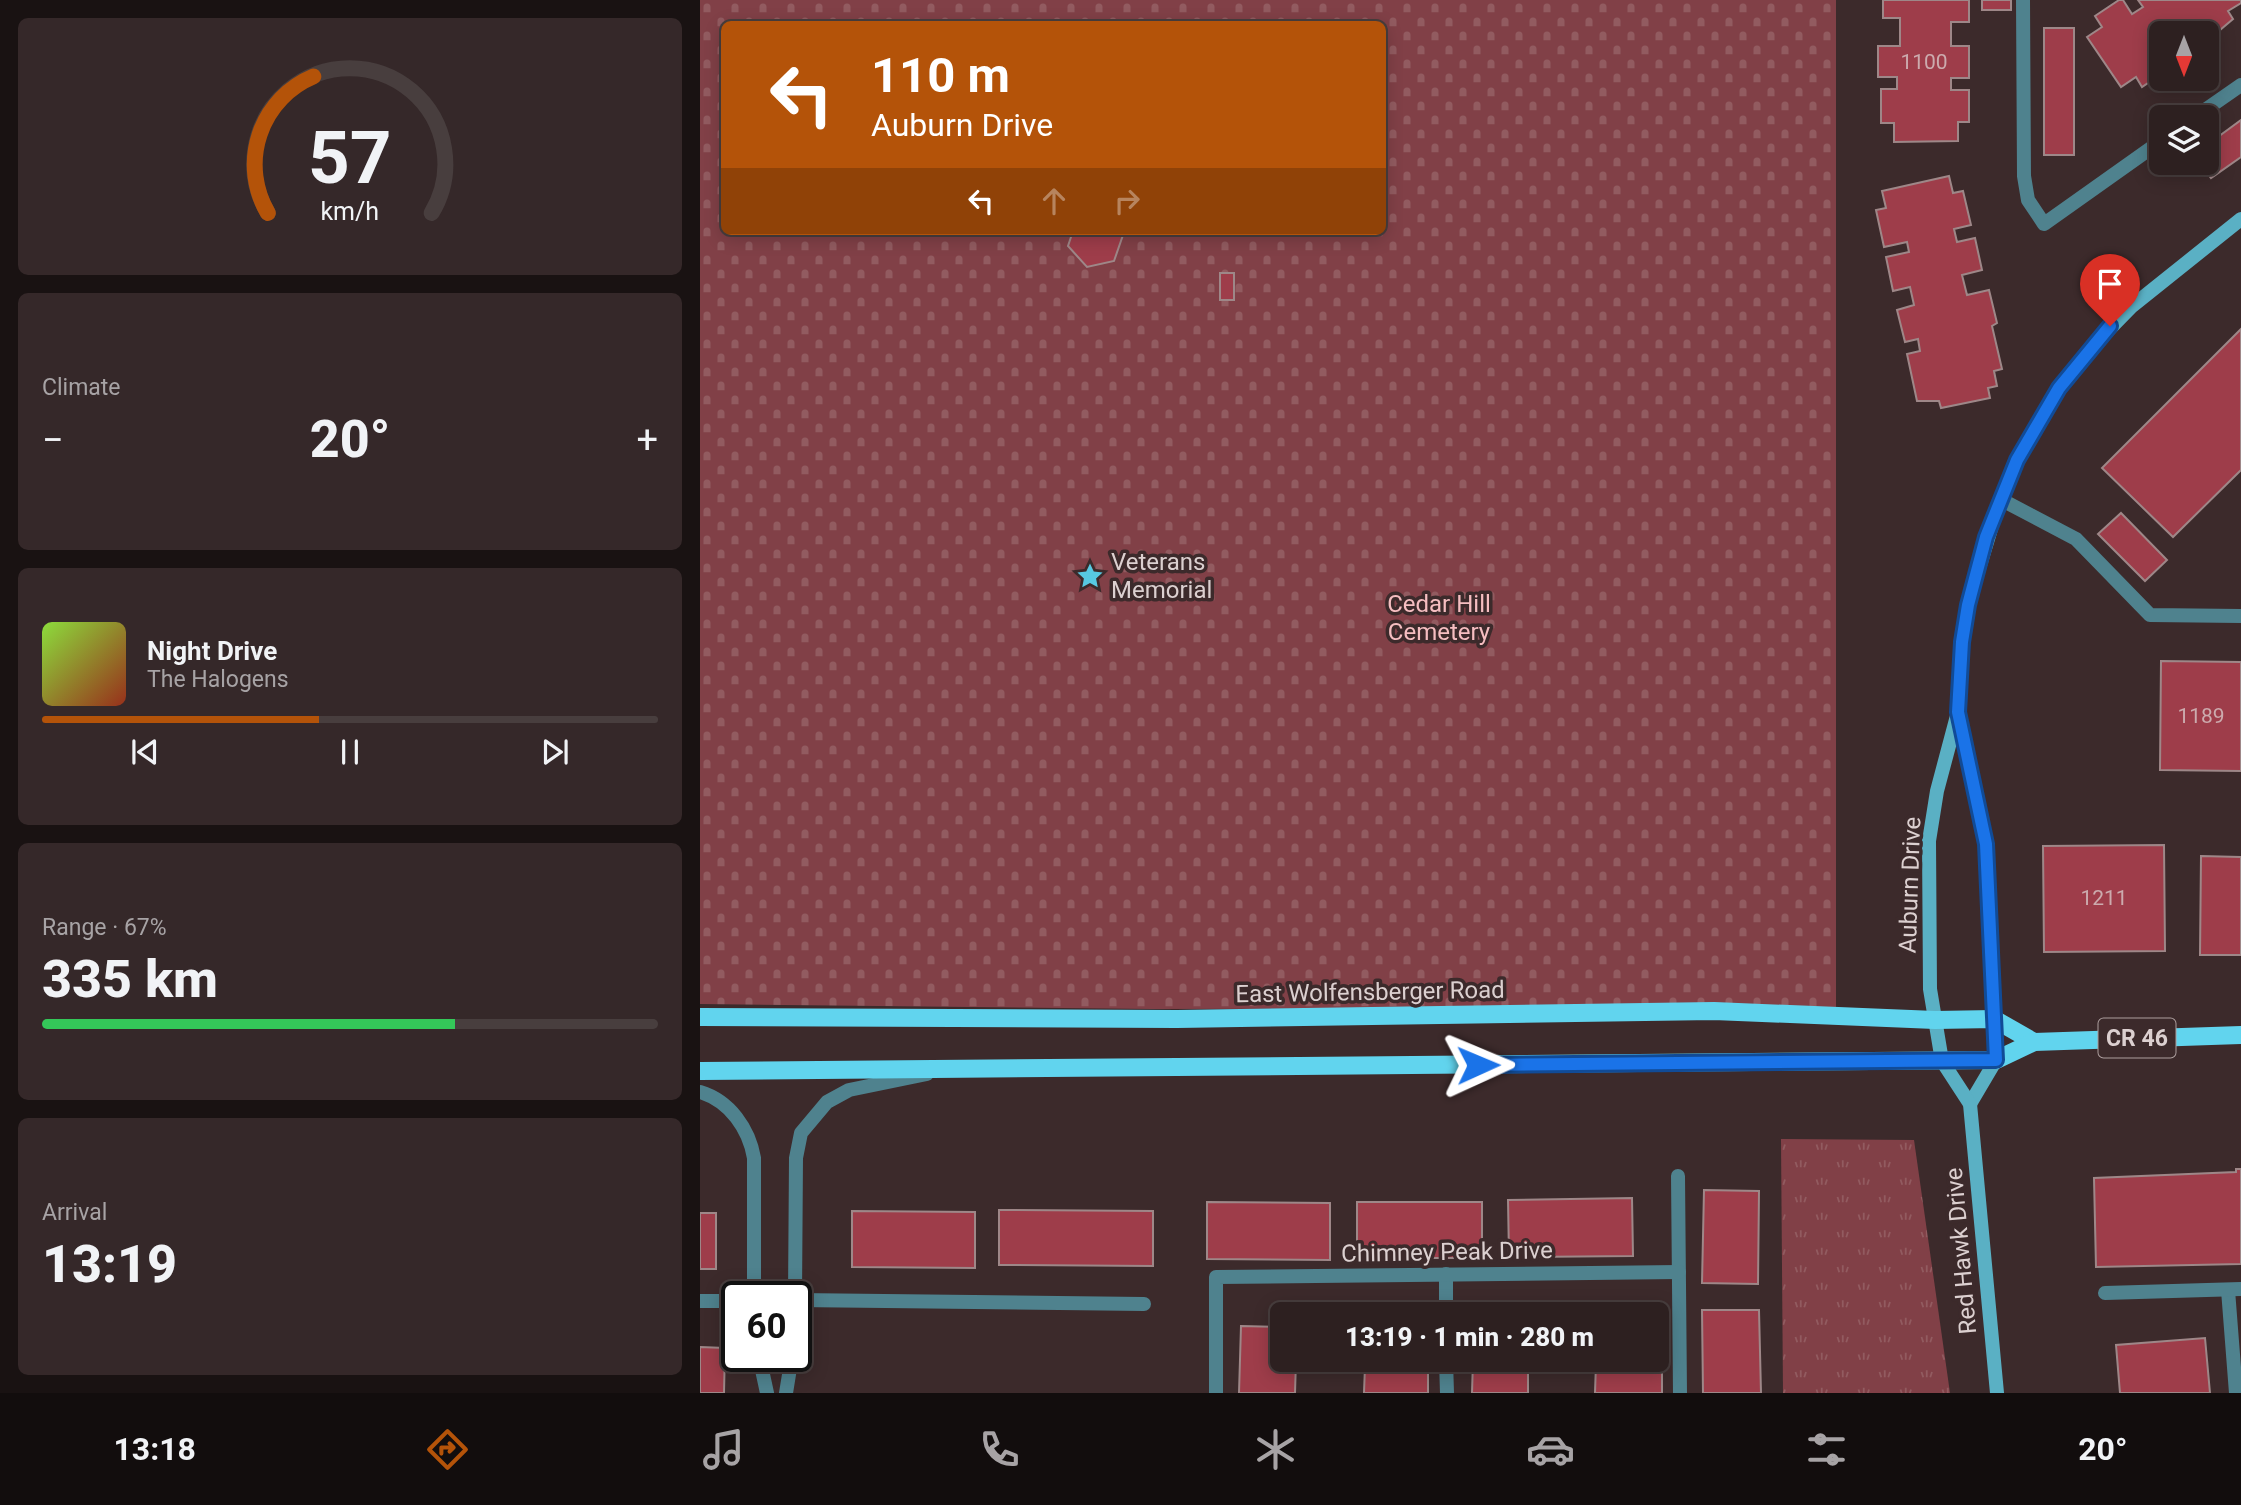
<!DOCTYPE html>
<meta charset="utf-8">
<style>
body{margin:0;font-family:Roboto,sans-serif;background:#352829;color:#f1f3f6;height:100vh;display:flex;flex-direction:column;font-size:26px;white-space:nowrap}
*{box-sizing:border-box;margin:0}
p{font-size:23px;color:#a7a3a5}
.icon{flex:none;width:38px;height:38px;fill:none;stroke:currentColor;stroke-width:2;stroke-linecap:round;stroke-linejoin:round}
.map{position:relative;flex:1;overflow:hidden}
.side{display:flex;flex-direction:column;gap:18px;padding:18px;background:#191212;width:700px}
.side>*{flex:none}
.guide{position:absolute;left:21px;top:21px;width:665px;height:214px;border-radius:10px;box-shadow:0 4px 18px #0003,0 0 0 2px #483e3e;background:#b45309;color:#fff;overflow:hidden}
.needle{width:46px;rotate:180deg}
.fabs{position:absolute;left:1449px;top:21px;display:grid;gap:14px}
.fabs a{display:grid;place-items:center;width:70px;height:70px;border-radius:10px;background:#2d2020;box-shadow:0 4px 18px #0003,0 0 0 2px #483e3e;font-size:35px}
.speed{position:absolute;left:21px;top:1281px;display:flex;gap:14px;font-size:35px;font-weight:700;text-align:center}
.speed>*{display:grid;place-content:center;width:91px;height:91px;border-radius:50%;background:#2d2020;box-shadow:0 4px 18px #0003,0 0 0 2px #483e3e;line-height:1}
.speed .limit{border:4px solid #111;border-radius:10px;background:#fff;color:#111}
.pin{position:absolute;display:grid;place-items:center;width:60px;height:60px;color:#fff;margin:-72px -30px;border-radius:50% 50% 50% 0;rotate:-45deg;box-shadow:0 0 7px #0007}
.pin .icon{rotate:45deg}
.me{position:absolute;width:77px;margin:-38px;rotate:89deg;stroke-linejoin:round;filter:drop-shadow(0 0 5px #0008)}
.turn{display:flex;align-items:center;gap:24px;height:147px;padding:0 35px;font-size:32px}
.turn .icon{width:91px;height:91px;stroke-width:2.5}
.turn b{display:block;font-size:49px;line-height:60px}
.lanes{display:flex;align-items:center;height:66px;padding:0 35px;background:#0003;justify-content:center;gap:35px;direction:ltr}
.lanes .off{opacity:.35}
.big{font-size:52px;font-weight:800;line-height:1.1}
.side .card{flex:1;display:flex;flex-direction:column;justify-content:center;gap:10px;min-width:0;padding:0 24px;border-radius:10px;background:#352829}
.side .dial{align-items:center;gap:0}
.dial svg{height:182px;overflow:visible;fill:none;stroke:#483e3e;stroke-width:7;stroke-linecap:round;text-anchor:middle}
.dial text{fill:#f1f3f6;stroke:none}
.song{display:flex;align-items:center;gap:21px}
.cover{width:84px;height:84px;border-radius:10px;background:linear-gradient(135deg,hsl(90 70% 55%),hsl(10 70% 35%))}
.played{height:7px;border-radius:4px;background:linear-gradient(90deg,#b45309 45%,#483e3e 45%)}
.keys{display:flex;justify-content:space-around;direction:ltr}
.heat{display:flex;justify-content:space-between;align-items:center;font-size:38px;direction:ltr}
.charge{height:10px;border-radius:5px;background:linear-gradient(90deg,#34c759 67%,#483e3e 0)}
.trip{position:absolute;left:570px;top:1302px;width:399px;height:70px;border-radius:10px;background:#2d2020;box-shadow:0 4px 18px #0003,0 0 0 2px #483e3e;font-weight:800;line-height:70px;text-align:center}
.menu{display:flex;height:112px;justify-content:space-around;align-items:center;background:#120d0d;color:#a7a3a5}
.menu .icon{width:49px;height:49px}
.menu .on{color:#b45309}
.menu b{font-size:32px;color:#f1f3f6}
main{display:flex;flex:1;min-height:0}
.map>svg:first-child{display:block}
.grass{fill:url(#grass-tufts)}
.cemetery{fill:url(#cemetery-stones);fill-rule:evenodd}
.building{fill:#9e3d4a;stroke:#9e8788;stroke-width:2}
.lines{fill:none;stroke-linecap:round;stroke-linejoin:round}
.lane{stroke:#4f828e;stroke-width:14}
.street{stroke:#4f828e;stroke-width:14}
.secondary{stroke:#5ab0c4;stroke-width:14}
.primary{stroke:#61d4ee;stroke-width:18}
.route-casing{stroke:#114b97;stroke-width:18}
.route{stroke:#1a73e8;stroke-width:12}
.labels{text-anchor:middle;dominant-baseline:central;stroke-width:7;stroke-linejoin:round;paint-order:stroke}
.number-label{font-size:21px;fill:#ccabae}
.shield{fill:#3c2a2b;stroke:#ac9e9e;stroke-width:2}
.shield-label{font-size:23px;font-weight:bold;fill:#dcd0d0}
.poi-label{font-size:24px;fill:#dcd0d0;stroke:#3c2a2b;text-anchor:start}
.park-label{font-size:24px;fill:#f6bec1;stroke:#3c2a2b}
.street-label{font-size:24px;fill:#dcd0d0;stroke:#3c2a2b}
</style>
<main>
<section class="side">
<div class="card dial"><svg viewBox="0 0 100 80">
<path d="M14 69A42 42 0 1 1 86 69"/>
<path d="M14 69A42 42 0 0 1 34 9" stroke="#b45309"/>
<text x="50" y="56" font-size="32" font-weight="700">57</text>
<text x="50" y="72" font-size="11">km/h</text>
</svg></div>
<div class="card"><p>Climate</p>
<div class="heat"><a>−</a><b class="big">20°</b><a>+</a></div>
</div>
<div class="card">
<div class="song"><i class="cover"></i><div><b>Night Drive</b><p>The Halogens</p></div></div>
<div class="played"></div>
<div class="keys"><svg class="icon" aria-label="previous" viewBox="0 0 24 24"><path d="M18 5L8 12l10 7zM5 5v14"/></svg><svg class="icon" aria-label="pause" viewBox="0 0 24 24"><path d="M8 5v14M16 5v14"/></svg><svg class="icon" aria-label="next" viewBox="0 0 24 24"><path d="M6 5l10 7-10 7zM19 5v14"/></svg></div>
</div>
<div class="card"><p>Range · 67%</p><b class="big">335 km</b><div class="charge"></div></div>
<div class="card"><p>Arrival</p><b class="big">13:19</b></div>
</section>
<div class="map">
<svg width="1541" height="1393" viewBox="0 0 1541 1393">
<defs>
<pattern id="grass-tufts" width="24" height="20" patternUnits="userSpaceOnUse" patternTransform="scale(1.75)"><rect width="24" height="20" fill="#814047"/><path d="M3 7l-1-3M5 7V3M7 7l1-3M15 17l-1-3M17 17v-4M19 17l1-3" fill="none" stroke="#925b60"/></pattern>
<pattern id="cemetery-stones" width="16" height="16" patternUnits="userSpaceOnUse" patternTransform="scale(1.75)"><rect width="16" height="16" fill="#814047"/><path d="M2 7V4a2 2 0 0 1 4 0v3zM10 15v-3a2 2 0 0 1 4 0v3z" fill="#925b60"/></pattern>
</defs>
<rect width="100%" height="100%" fill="#3c2a2b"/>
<polygon class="grass" points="1081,1139 1214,1140 1250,1393 1083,1393"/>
<path class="cemetery" d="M0,0H1136V1007L452,1009L0,1004ZM24,24H682V231H24Z"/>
<g class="building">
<polygon points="1183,0 1269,0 1269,22 1251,22 1251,46 1269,46 1269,78 1251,78 1251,90 1269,90 1269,122 1258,122 1258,141 1194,142 1194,123 1181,123 1181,89 1197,89 1197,77 1178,77 1178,46 1200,46 1200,18 1183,18"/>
<rect x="1282" y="0" width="29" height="10"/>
<polygon points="1419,0 1423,0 1432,14 1443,7 1438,0 1541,0 1541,3 1528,11 1533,19 1507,41 1507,33 1461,33 1461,54 1458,57 1461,74 1442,87 1436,77 1421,87 1387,37 1402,27 1395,16"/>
<rect x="1344" y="28" width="30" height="127"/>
<polygon points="1541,120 1541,157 1511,178 1500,163 1507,163 1507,145"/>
<polygon points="1249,176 1253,193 1263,191 1271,225 1254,229 1257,242 1275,238 1282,270 1262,275 1267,295 1289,290 1297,323 1292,326 1302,369 1294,371 1297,386 1288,388 1290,398 1241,408 1239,401 1217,401 1207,354 1220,351 1218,339 1205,342 1197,310 1214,305 1210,287 1193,291 1186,257 1209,252 1207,242 1184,247 1176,210 1186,208 1182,191"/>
<polygon points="373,231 419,231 423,235 414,261 387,267 368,246"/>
<rect x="520" y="273" width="14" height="27"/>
<polygon points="1541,329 1541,470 1473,537 1402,468"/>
<polygon points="1421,513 1467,560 1445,581 1398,534"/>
<polygon points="1461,661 1541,662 1541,771 1460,770"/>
<polygon points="1464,845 1465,951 1344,952 1343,846"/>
<polygon points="1501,856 1541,857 1541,955 1500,955"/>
<polygon points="1536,1169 1541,1169 1541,1264 1396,1267 1394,1178 1536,1172"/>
<polygon points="1004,1190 1059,1191 1058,1284 1002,1283"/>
<polygon points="932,1198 933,1256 809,1257 808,1200"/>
<polygon points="507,1202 630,1203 630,1260 507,1259"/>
<rect x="657" y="1202" width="125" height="56"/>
<polygon points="299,1210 453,1211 453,1266 299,1265"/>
<polygon points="152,1211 275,1212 275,1268 152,1267"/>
<rect x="0" y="1213" width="16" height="56"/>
<polygon points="1002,1310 1059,1310 1061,1393 1003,1393"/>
<polygon points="541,1326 583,1327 583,1360 596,1360 595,1393 539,1393"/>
<polygon points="957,1327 962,1328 962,1393 895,1393 896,1363 881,1363 881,1360 957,1360"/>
<polygon points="1505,1338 1510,1393 1420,1393 1416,1345"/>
<polygon points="0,1347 25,1348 24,1393 0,1393"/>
<polygon points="649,1360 728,1360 728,1393 664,1393 665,1366 649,1366"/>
<polygon points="773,1360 828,1360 828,1393 772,1393"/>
</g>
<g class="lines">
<g class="lane">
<polyline points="1300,499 1376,539 1450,615 1541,616"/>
<polyline points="1528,1290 1536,1393"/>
<polyline points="1405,1293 1541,1289"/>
</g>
<g class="street">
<polyline points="1323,0 1324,176 1328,200 1344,224 1461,141"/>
<polyline points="1495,117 1541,85"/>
<path d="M0,1092C30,1101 49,1129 54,1158V1297"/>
<polyline points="978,1176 980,1393"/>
<polyline points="746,1274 746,1314"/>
<polyline points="95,1297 96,1158 101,1133 127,1102 149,1090 227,1074"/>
<polyline points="96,1300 444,1304"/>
<polyline points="0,1301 37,1301"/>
<polyline points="59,1356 67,1393"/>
<polyline points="746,1360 747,1393"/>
<polyline points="86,1393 92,1356"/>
<polyline points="516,1393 516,1277 979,1272"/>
</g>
<g class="secondary">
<polyline points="1258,713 1286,844 1296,1060 1270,1104"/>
<polyline points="1297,1393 1270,1104 1242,1061 1230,989 1229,841 1237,791 1258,712 1260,656 1268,605 1300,499 1317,460 1359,388 1386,353 1431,307 1541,219"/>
</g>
<g class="primary">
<polyline points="0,1017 477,1019 1014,1011 1235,1020 1294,1019 1334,1042"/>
<polyline points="0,1071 1296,1060 1334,1042 1541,1035"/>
</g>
</g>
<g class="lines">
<g class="route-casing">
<polyline id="route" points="778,1065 1296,1060 1286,844 1258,712 1262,642 1268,605 1286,537 1317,460 1359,388 1410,326"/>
</g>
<use href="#route" class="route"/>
</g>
<defs>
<g id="sight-bare" transform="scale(2.1)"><path d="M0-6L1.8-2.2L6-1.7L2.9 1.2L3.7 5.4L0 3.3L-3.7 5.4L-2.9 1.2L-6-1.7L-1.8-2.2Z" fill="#57c9e2" stroke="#3c2a2b" stroke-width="2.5" paint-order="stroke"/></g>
</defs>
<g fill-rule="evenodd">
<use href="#sight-bare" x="390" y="576"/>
</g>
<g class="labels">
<g class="number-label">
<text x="1224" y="62">1100</text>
<text x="1501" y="716">1189</text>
<text x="1404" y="898">1211</text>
</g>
<rect class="shield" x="1398.5" y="1018.5" width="77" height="39" rx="5"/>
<g class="shield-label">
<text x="1437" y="1038">CR 46</text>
</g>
<g class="poi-label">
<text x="411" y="562">Veterans<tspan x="411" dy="28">Memorial</tspan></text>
</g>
<g class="park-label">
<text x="739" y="604">Cedar Hill<tspan x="739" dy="28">Cemetery</tspan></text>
</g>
<g class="street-label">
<text transform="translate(1210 885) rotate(-88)">Auburn Drive</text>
<text transform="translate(670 992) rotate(-1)">East Wolfensberger Road</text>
<text transform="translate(1261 1251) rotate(-95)">Red Hawk Drive</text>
<text transform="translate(747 1252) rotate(-1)">Chimney Peak Drive</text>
</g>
</g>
</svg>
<div class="fabs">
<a><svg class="needle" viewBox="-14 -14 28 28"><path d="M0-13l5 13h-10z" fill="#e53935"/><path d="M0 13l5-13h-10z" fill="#a7a3a5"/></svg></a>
<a><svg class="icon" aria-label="layers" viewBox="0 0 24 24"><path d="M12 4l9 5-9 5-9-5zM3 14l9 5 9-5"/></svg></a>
</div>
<div class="speed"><div class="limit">60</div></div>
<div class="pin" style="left:1410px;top:326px;background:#d93025"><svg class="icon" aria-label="arrive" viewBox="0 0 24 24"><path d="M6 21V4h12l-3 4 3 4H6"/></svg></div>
<svg class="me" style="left:778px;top:1065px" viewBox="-20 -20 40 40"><path d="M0-17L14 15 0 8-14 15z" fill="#1a73e8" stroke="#fff" stroke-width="4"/></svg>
<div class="trip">13:19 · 1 min · 280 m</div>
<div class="guide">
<div class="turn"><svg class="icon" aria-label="left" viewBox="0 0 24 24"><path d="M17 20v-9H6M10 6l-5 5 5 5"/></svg><div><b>110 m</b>Auburn Drive</div></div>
<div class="lanes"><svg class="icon" aria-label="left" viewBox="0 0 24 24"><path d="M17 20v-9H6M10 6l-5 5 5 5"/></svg><svg class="icon off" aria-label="ahead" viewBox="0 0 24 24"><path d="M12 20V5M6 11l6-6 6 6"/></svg><svg class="icon off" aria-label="right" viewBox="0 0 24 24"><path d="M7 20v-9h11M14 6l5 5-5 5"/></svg></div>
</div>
</div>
</main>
<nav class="menu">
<b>13:18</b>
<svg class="icon on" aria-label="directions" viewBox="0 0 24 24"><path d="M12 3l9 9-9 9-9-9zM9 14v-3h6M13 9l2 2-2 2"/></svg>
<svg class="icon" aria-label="music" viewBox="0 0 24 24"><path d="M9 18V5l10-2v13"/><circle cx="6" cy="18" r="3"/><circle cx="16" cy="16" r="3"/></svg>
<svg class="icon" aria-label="phone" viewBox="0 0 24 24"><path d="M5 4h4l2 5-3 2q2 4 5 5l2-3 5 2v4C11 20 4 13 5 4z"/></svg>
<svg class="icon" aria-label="climate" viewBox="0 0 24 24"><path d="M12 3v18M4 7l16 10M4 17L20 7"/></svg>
<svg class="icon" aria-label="car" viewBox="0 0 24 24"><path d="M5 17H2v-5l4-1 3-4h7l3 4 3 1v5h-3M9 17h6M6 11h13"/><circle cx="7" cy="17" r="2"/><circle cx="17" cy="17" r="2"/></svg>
<svg class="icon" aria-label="filters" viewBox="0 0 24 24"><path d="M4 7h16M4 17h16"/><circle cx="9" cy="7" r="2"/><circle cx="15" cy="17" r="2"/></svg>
<b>20°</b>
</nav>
